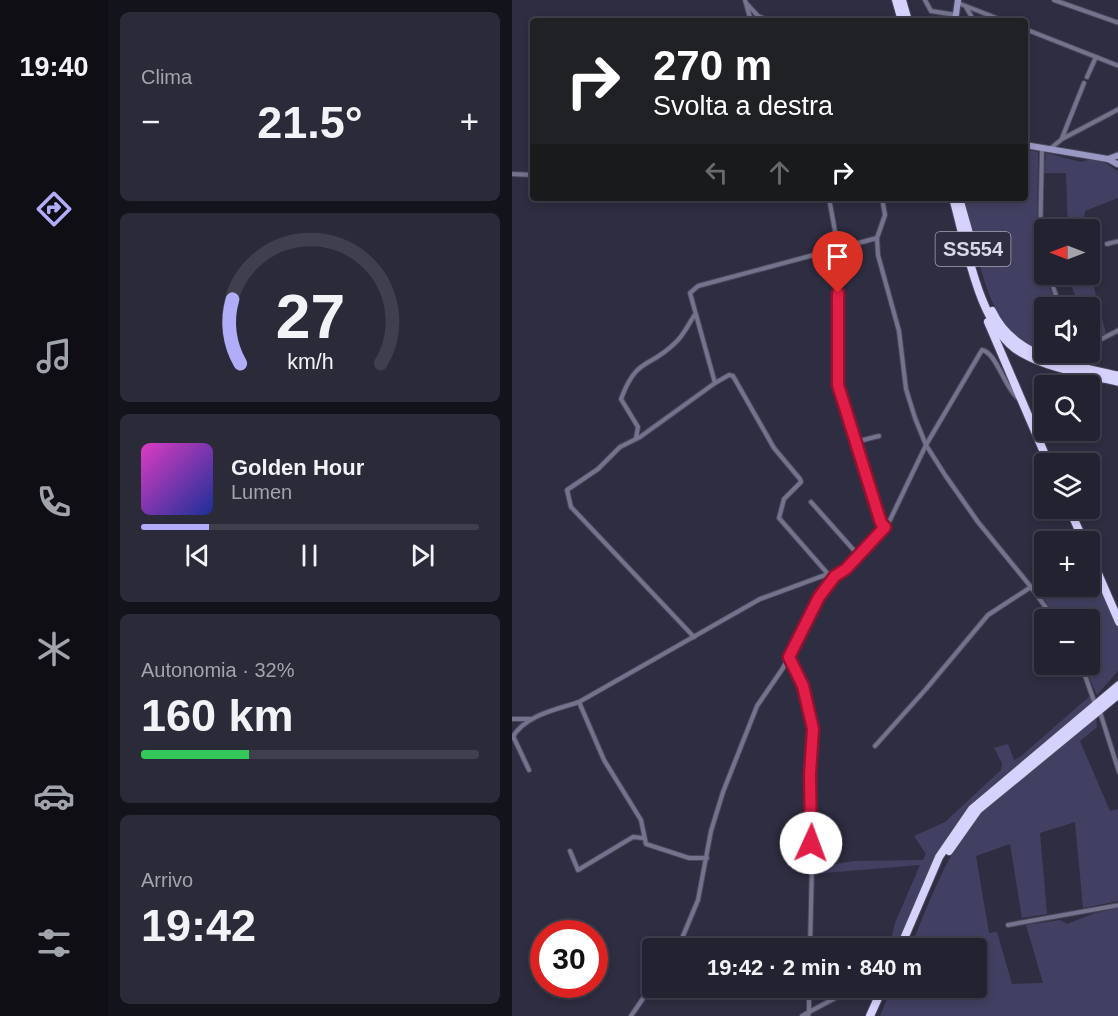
<!DOCTYPE html>
<html lang="it">
<meta charset="utf-8">
<style>
body{margin:0;font-family:Arial,sans-serif;background:#2a2a39;color:#f1f3f6;height:100vh;display:flex;flex-direction:column;font-size:22px;white-space:nowrap}
*{box-sizing:border-box;margin:0}
p{font-size:20px;color:#a2a4ab}
.icon{flex:none;width:33px;height:33px;fill:none;stroke:currentColor;stroke-width:2;stroke-linecap:round;stroke-linejoin:round}
.map{position:relative;flex:1;overflow:hidden}
.drawer{display:flex;flex-direction:column;gap:12px;padding:12px;background:#13131b;width:404px}
.drawer>*{flex:none}
.banner{position:absolute;left:18px;top:18px;width:498px;height:183px;border-radius:6px;box-shadow:0 3px 9px #0003,0 0 0 2px #3f3f4d;background:#202124;color:#fff;overflow:hidden}
.needle{width:39px;rotate:270deg}
.buttons{position:absolute;left:522px;top:219px;display:grid;gap:12px}
.buttons a{display:grid;place-items:center;width:66px;height:66px;border-radius:6px;background:#222231;box-shadow:0 3px 9px #0003,0 0 0 2px #3f3f4d;font-size:30px}
.speed{position:absolute;left:18px;top:920px;display:flex;gap:12px;font-size:30px;font-weight:700;text-align:center}
.speed>*{display:grid;place-content:center;width:78px;height:78px;border-radius:50%;background:#222231;box-shadow:0 3px 9px #0003,0 0 0 2px #3f3f4d;line-height:1}
.speed .limit{border:9px solid #d22;background:#fff;color:#111}
.pin{position:absolute;display:grid;place-items:center;width:51px;height:51px;color:#fff;margin:-62px -26px;border-radius:50% 50% 50% 0;rotate:-45deg;box-shadow:0 0 6px #0007}
.pin .icon{rotate:45deg}
.me{position:absolute;width:66px;margin:-33px;rotate:2deg;stroke-linejoin:round;filter:drop-shadow(0 0 4px #0008)}
.turn{display:flex;align-items:center;gap:21px;height:126px;padding:0 24px;font-size:27px}
.turn .icon{width:78px;height:78px;stroke-width:2.5}
.turn b{display:block;font-size:42px;line-height:51px}
.lanes{display:flex;align-items:center;height:57px;padding:0 24px;background:#0003;justify-content:center;gap:30px;direction:ltr}
.lanes .off{opacity:.35}
.big{font-size:45px;font-weight:700;line-height:1.1}
.drawer .card{flex:1;display:flex;flex-direction:column;justify-content:center;gap:9px;min-width:0;padding:0 21px;border-radius:9px;background:#2a2a39}
.drawer .dial{align-items:center;gap:0}
.dial svg{height:156px;overflow:visible;fill:none;stroke:#3f3f4d;stroke-width:7;stroke-linecap:round;text-anchor:middle}
.dial text{fill:#f1f3f6;stroke:none}
.song{display:flex;align-items:center;gap:18px}
.cover{width:72px;height:72px;border-radius:9px;background:linear-gradient(135deg,hsl(310 70% 55%),hsl(230 70% 35%))}
.played{height:6px;border-radius:3px;background:linear-gradient(90deg,#b2adf9 20%,#3f3f4d 20%)}
.keys{display:flex;justify-content:space-around;direction:ltr}
.heat{display:flex;justify-content:space-between;align-items:center;font-size:33px;direction:ltr}
.charge{height:9px;border-radius:4px;background:linear-gradient(90deg,#34c759 32%,#3f3f4d 0)}
.trip{position:absolute;left:130px;top:938px;width:345px;height:60px;border-radius:6px;background:#222231;box-shadow:0 3px 9px #0003,0 0 0 2px #3f3f4d;font-weight:700;line-height:60px;text-align:center}
main{display:flex;flex:1;min-height:0}
.tab-bar{display:flex;flex-direction:column;width:108px;justify-content:space-around;align-items:center;background:#0e0e14;color:#a2a4ab}
.tab-bar .icon{width:42px;height:42px}
.tab-bar .selected{color:#b2adf9}
.tab-bar b{font-size:27px;color:#f1f3f6}
.map>svg:first-child{display:block}
.green{fill:#424062}
.lines{fill:none;stroke-linecap:round;stroke-linejoin:round}
.street-casing{stroke:#49485b;stroke-width:6}
.secondary-casing{stroke:#49485b;stroke-width:8}
.highway-casing{stroke:#49485b;stroke-width:10}
.street{stroke:#74738e;stroke-width:4}
.secondary{stroke:#9a98c4;stroke-width:6}
.highway{stroke:#d5d3fd;stroke-width:8}
.route-casing{stroke:#92132f;stroke-width:15}
.route{stroke:#e11d48;stroke-width:10}
.labels{text-anchor:middle;dominant-baseline:central;stroke-width:6;stroke-linejoin:round;paint-order:stroke}
.shield{fill:#2e2d41;stroke:#a5a5b4;stroke-width:1.5}
.shield-label{font-size:20px;font-weight:bold;fill:#d8d8e6}
</style>
<main>
<nav class="tab-bar">
<b>19:40</b>
<svg class="icon selected" aria-label="directions" viewBox="0 0 24 24"><path d="M12 3l9 9-9 9-9-9zM9 14v-3h6M13 9l2 2-2 2"/></svg>
<svg class="icon" aria-label="music" viewBox="0 0 24 24"><path d="M9 18V5l10-2v13"/><circle cx="6" cy="18" r="3"/><circle cx="16" cy="16" r="3"/></svg>
<svg class="icon" aria-label="phone" viewBox="0 0 24 24"><path d="M5 4h4l2 5-3 2q2 4 5 5l2-3 5 2v4C11 20 4 13 5 4z"/></svg>
<svg class="icon" aria-label="climate" viewBox="0 0 24 24"><path d="M12 3v18M4 7l16 10M4 17L20 7"/></svg>
<svg class="icon" aria-label="car" viewBox="0 0 24 24"><path d="M5 17H2v-5l4-1 3-4h7l3 4 3 1v5h-3M9 17h6M6 11h13"/><circle cx="7" cy="17" r="2"/><circle cx="17" cy="17" r="2"/></svg>
<svg class="icon" aria-label="filters" viewBox="0 0 24 24"><path d="M4 7h16M4 17h16"/><circle cx="9" cy="7" r="2"/><circle cx="15" cy="17" r="2"/></svg>
</nav>
<section class="drawer">
<div class="card"><p>Clima</p>
<div class="heat"><a>−</a><b class="big">21.5°</b><a>+</a></div>
</div>
<div class="card dial"><svg viewBox="0 0 100 80">
<path d="M14 69A42 42 0 1 1 86 69"/>
<path d="M14 69A42 42 0 0 1 10 36" stroke="#b2adf9"/>
<text x="50" y="56" font-size="32" font-weight="700">27</text>
<text x="50" y="72" font-size="11">km/h</text>
</svg></div>
<div class="card">
<div class="song"><i class="cover"></i><div><b>Golden Hour</b><p>Lumen</p></div></div>
<div class="played"></div>
<div class="keys"><svg class="icon" aria-label="previous" viewBox="0 0 24 24"><path d="M18 5L8 12l10 7zM5 5v14"/></svg><svg class="icon" aria-label="pause" viewBox="0 0 24 24"><path d="M8 5v14M16 5v14"/></svg><svg class="icon" aria-label="next" viewBox="0 0 24 24"><path d="M6 5l10 7-10 7zM19 5v14"/></svg></div>
</div>
<div class="card"><p>Autonomia · 32%</p><b class="big">160 km</b><div class="charge"></div></div>
<div class="card"><p>Arrivo</p><b class="big">19:42</b></div>
</section>
<div class="map">
<svg width="607" height="1016" viewBox="0 0 607 1016">
<rect width="100%" height="100%" fill="#2e2d41"/>
<g class="green">
<path d="M513,149L526,152L525,249L544,307L532,308V352L574,353L582,366C559,360 528,357 508,341C472,312 463,241 451,198H513Z"/>
<path d="M534,153L569,162C583,156 596,163 606,172V198L573,211L571,229H556L554,173H532Z"/>
<polygon points="578,273 594,333 578,342 578,308 567,307 556,275"/>
<polygon points="578,567 607,630 606,671 585,695 571,665 578,664 578,620 546,619 525,589 532,583 532,586 578,586"/>
<path d="M579,695L581,702C537,744 481,776 444,824C417,860 402,907 384,948H377L383,923L408,865L300,874L299,868L342,861L411,860L414,854L402,836L433,822L489,770L490,763L482,748L496,744L502,760L508,757Z"/>
<path d="M584,718L585,727L568,741L598,811L606,809V901L571,908L563,822L528,833L535,914L510,918L498,844L464,856L477,933L485,932L500,984L531,983L514,925L548,920L555,924L583,913L606,908V1016H368L380,987H465V948H398C416,906 431,862 459,825C486,789 547,747 584,718Z"/>
</g>
<g class="lines">
<g class="street-casing">
<g id="street">
<polyline points="233,0 239,21"/>
<polyline points="413,0 419,11 444,15"/>
<polyline points="542,0 607,23"/>
<polyline points="446,3 492,21"/>
<polyline points="235,4 246,16 253,19"/>
<polyline points="454,7 462,21"/>
<polyline points="245,21 260,21"/>
<polyline points="513,29 607,66"/>
<polyline points="575,77 584,57"/>
<polyline points="550,138 572,83"/>
<polyline points="530,148 528,242 532,262"/>
<polyline points="539,148 550,139 607,109"/>
<polyline points="0,174 21,175"/>
<polyline points="317,198 326,248 326,385 369,523 373,527"/>
<polyline points="370,198 373,215 365,238 366,255 387,331 394,389 403,418 414,445 433,475 466,522 519,587 532,582"/>
<polyline points="595,244 607,241"/>
<polyline points="537,274 548,308"/>
<polyline points="578,345 607,330"/>
<path d="M124,438L126,427L109,399C125,356 137,369 163,343C171,336 176,325 182,316"/>
<polyline points="343,442 367,436"/>
<polyline points="299,502 347,556"/>
<polyline points="316,574 267,518 272,499 289,482 288,479 262,448 221,376 217,375 203,383 178,293 186,286 365,238"/>
<polyline points="182,637 59,507 55,490 86,469 108,447 128,437 203,383"/>
<polyline points="277,657 291,686 301,728 298,774 301,824 298,948"/>
<polyline points="569,664 582,701"/>
<polyline points="588,712 607,772"/>
<polyline points="0,719 18,719"/>
<polyline points="1,736 17,770"/>
<path d="M0,738C13,715 43,710 67,702"/>
<polyline points="363,746 414,689 476,615 519,587 543,620"/>
<polyline points="58,851 66,870 121,837 131,838"/>
<polyline points="195,858 177,858 134,844 129,820 92,760 67,702 248,599 316,574 323,576"/>
<polyline points="496,925 607,905"/>
<path d="M166,948L186,900L199,831L211,792L245,706L271,668L307,597L323,576L347,556L378,520L414,445L470,350C485,353 492,388 507,399"/>
<polyline points="119,1016 141,984"/>
<polyline points="290,1016 297,1012 297,987"/>
<polyline points="296,1016 297,1012 344,987"/>
</g>
</g>
<g class="secondary-casing">
<g id="secondary">
<polyline points="443,21 446,0"/>
<polyline points="513,145 596,159 605,164"/>
<polyline points="596,159 607,155"/>
</g>
</g>
<g class="highway-casing">
<g id="highway">
<polyline points="384,0 390,21"/>
<polyline points="390,0 396,21"/>
<path d="M441,198C454,243 467,330 510,353C538,369 575,374 607,382"/>
<polyline points="447,198 462,251"/>
<path d="M480,311C503,360 560,364 607,376"/>
<polyline points="476,322 537,464"/>
<polyline points="557,508 572,542"/>
<polyline points="578,555 607,622"/>
<polyline points="437,851 466,810 607,694"/>
<polyline points="388,948 427,857 460,809 607,685"/>
<polyline points="358,1016 371,987"/>
</g>
</g>
<use href="#street" class="street"/>
<use href="#secondary" class="secondary"/>
<use href="#highway" class="highway"/>
</g>
<g class="lines">
<g class="route-casing">
<polyline id="route" points="299,843 298,774 301,729 291,686 277,657 307,597 323,576 334,569 373,527 369,523 326,385 326,293"/>
</g>
<use href="#route" class="route"/>
</g>
<g class="labels">
<rect class="shield" x="423.5" y="232" width="75" height="34" rx="4.5"/>
<g class="shield-label">
<text x="461" y="249">SS554</text>
</g>
</g>
</svg>
<div class="buttons">
<a><svg class="needle" viewBox="-14 -14 28 28"><path d="M0-13l5 13h-10z" fill="#e53935"/><path d="M0 13l5-13h-10z" fill="#a2a4ab"/></svg></a>
<a><svg class="icon" aria-label="sound" viewBox="0 0 24 24"><path d="M4 9h4l5-4v14l-5-4H4zM17 9q2 3 0 6"/></svg></a>
<a><svg class="icon" aria-label="search" viewBox="0 0 24 24"><circle cx="10" cy="10" r="6"/><path d="M15 15l6 6"/></svg></a>
<a><svg class="icon" aria-label="layers" viewBox="0 0 24 24"><path d="M12 4l9 5-9 5-9-5zM3 14l9 5 9-5"/></svg></a>
<a>+</a>
<a>−</a>
</div>
<div class="speed"><div class="limit">30</div></div>
<div class="pin" style="left:326px;top:293px;background:#d93025"><svg class="icon" aria-label="arrive" viewBox="0 0 24 24"><path d="M6 21V4h12l-3 4 3 4H6"/></svg></div>
<svg class="me" style="left:299px;top:843px" viewBox="-20 -20 40 40"><circle r="19" fill="#fff"/><path d="M0-13L10 11 0 6-10 11z" fill="#e11d48"/></svg>
<div class="trip">19:42 · 2 min · 840 m</div>
<div class="banner">
<div class="turn"><svg class="icon" aria-label="right" viewBox="0 0 24 24"><path d="M7 20v-9h11M14 6l5 5-5 5"/></svg><div><b>270 m</b>Svolta a destra</div></div>
<div class="lanes"><svg class="icon off" aria-label="left" viewBox="0 0 24 24"><path d="M17 20v-9H6M10 6l-5 5 5 5"/></svg><svg class="icon off" aria-label="ahead" viewBox="0 0 24 24"><path d="M12 20V5M6 11l6-6 6 6"/></svg><svg class="icon" aria-label="right" viewBox="0 0 24 24"><path d="M7 20v-9h11M14 6l5 5-5 5"/></svg></div>
</div>
</div>
</main>
